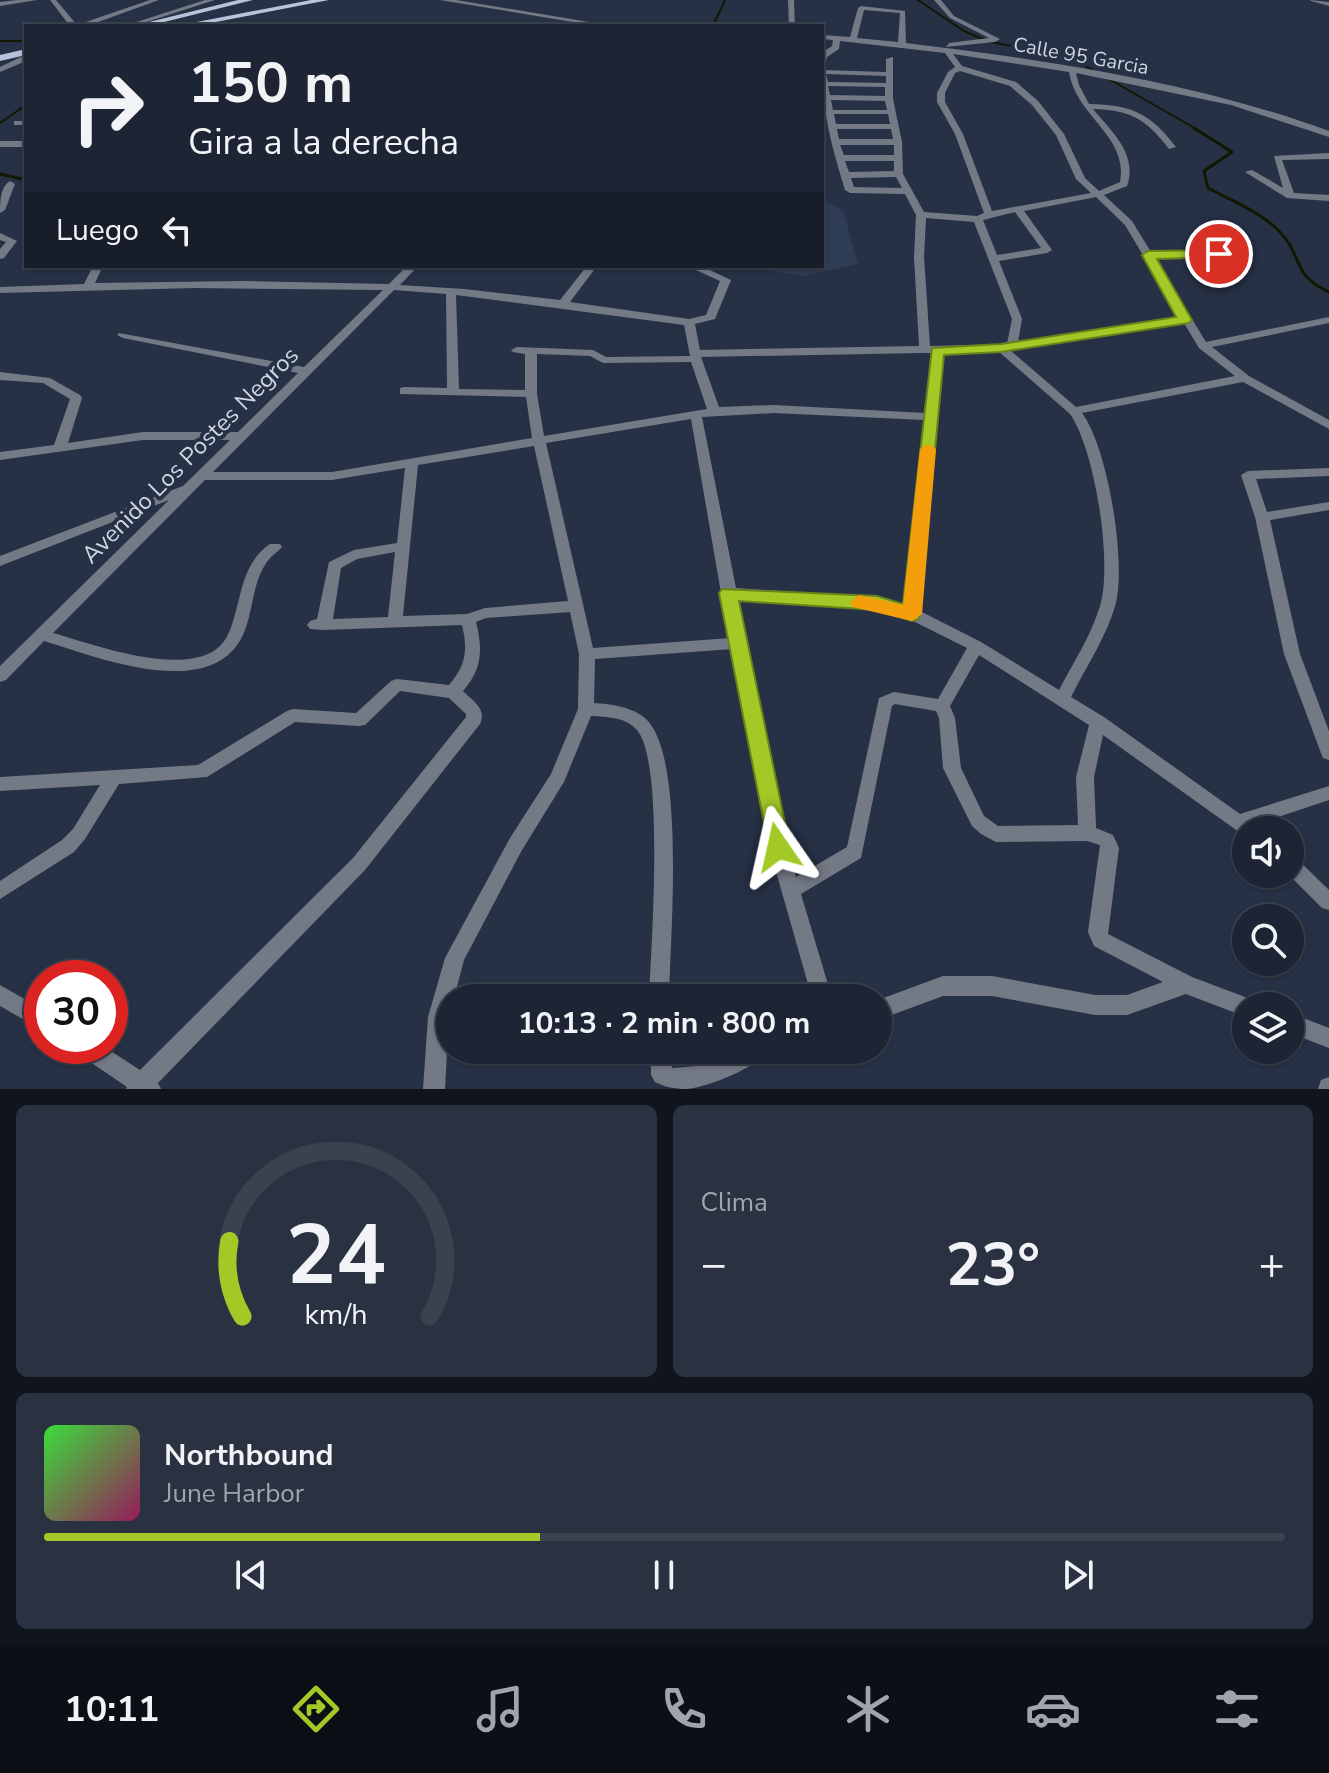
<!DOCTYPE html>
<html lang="es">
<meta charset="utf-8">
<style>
body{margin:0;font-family:"Nunito Sans",sans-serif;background:#2a3140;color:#f1f3f6;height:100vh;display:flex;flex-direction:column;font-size:30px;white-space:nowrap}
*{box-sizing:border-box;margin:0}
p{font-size:26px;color:#a0a5ac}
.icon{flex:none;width:44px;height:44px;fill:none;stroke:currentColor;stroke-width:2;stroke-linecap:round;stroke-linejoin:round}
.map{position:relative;height:1089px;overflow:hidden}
.details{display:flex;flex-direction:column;gap:16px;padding:16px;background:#10141d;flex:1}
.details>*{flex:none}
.banner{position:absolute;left:24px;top:24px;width:800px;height:244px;border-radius:0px;box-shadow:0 2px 6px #0004,0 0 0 2px #3b424f;background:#1d2534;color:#f1f3f6;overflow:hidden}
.buttons{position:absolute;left:1232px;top:816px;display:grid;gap:16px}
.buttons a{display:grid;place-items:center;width:72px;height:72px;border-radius:50%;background:#1d2534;box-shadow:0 2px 6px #0004,0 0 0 2px #3b424f;font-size:40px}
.speed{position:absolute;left:24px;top:960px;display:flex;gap:16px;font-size:40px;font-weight:700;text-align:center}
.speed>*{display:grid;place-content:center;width:104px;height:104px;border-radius:50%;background:#1d2534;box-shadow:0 2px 6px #0004,0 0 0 2px #3b424f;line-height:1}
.speed .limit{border:12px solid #d22;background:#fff;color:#111}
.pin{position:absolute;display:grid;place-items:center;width:68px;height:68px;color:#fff;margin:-34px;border:4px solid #fff;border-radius:50%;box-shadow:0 2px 8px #0007}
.me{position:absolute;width:88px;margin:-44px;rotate:349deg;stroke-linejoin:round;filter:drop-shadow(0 0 6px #0008)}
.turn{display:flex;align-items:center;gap:28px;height:168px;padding:0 32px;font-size:36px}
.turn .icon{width:104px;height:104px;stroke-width:2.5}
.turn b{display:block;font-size:56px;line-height:68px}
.then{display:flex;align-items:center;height:76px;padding:0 32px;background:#0003;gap:16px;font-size:30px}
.big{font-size:60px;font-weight:700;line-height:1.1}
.details .widget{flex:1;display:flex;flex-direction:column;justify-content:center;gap:12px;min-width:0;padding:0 28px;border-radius:12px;background:#2a3140}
.details .dial{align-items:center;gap:0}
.dial svg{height:208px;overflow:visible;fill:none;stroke:#3b424f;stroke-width:7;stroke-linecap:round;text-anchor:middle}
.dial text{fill:#f1f3f6;stroke:none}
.song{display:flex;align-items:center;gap:24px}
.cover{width:96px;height:96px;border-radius:12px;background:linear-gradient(135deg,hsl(120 70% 55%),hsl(330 70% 35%))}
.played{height:8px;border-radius:4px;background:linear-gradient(90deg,#a3c927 40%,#3b424f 40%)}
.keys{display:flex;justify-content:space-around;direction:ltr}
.heat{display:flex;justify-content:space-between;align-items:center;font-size:44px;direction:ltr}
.details .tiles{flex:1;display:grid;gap:16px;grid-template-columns:1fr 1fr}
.widget:last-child{grid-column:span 2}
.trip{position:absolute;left:436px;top:984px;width:456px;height:80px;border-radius:40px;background:#1d2534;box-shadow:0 2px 6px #0004,0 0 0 2px #3b424f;font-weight:700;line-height:80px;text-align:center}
.tab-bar{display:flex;height:128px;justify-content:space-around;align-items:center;background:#0c0f15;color:#a0a5ac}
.tab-bar .icon{width:56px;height:56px}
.tab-bar .on{color:#a3c927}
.tab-bar b{font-size:36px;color:#f1f3f6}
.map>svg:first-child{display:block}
.built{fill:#2f3c56}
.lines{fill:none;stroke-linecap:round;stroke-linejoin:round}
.stream-far1{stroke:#111800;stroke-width:2}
.stream{stroke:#111800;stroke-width:3}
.minor{fill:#747a85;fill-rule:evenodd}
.major{fill:#b7c3d9;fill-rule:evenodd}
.route{fill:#a3c927;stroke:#6a8319;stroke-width:2}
.slow{fill:#f59e0b}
.labels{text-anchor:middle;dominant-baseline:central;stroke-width:8;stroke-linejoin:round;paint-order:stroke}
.far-street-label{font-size:20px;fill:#cfd6e3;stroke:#273146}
.street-label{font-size:24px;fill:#cfd6e3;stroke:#273146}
</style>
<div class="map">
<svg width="1329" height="1089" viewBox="0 0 1329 1089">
<rect width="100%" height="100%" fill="#273146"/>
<polygon class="built" points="822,200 843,210 858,264 803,276 745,266 822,266"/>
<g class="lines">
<g class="stream-far1">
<polyline points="918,0 964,31 985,40"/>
<polyline points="713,26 725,0"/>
<polyline points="0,41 26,41"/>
<polyline points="991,42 1068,56 1096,72"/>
<polyline points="1107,78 1198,130"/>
<polyline points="0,123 26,105"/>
</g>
<g class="stream">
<path d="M1194,128L1232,152L1204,171L1208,188C1232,201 1259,211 1279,231C1304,256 1290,274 1329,292"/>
<polyline points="0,174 26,180"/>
</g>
<g class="minor">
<polygon points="17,0 37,0 0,6 0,2"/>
<polygon points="50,0 56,0 77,25 150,0 159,0 87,26 70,26"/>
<polygon points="205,0 215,0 134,26 124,26"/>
<polygon points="440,0 456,0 613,26 597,26"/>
<polygon points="788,0 794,0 795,26 789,26"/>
<polygon points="934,0 941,0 954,16 1000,39 995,42 946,47 949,43 989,38 950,18"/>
<polygon points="1310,0 1329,2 1329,6 1311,1"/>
<path d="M861,6L905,11L906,43C1047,60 1195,82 1329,131V137L1231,105L1076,73L1079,85L1089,104C1132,105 1150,113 1176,147L1169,149C1146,119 1131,110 1093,109C1112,132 1138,154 1127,186L1104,195L1132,221L1151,252L1235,249L1216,226L1221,223L1224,224L1248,252L1243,255L1155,258L1206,342L1329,317V323L1212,347L1249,376L1329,420V429L1243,382L1082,413C1108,448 1126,560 1116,603C1107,636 1086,667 1071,697L1104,717L1240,814L1329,786V800L1254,825L1257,830H1246V837L1103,735L1094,777L1096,828L1113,835L1119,848L1108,934L1192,977L1253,1000L1256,1006H1246V1017L1186,994L1127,1015H1095L992,996H943L878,1020V1000L943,976H992L1095,995H1127L1163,982L1094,946L1088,932L1100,845L1087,841L996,842L981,834L972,826L943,768L939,718L936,711L895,704L892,706L861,858L801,894L832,998H812L769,847L733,649L595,659L594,703C611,704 633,707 646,719C686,756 670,942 669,998H649C651,949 665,763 637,730C626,717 607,717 591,716L564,782L522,850L464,960L454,998H450L445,1089H423L428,1017L445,958L510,838L551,774L578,709L579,654L570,612L486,618L476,622C483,650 482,669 463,691C473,701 487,709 480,724L365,870L158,1083L161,1089H126L127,1087L77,1053L74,1046H103L140,1070L353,858L466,717V714L449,698L400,691L365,725L359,726L295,722L207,777L119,784L85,839L74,852L0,899V881L62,840L73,829L100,785L0,791V777L198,765L287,711L293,709L356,713L391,681L397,679L449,685C466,665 468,650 462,625L324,630L310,629L307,625L310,621L317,619L329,562L354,550L397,543L405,468L332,480H205L53,633C92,644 186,679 220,646C230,636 233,621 237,607C243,582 248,559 270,544H280L282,547C277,553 269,557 265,565C252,585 253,613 243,635C211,703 97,657 44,641L6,680L0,682V666L169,500L0,566V556L183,486L230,440H143L0,460V452L54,445L70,399L43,383L0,380V372L50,378L80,395L82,398L68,443L143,432H238L298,373L123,338L117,335L119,333L304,367L383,290L194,288L0,293V287L84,284L93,266H103L95,283L243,281L389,284L407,266H418L400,285L464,289L560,300L587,266H597L570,302L689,319L706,315L720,281L687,266H701L731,280L715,319L695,324L700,350L919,346L914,257L916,215L905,194L850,193L845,190C833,151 822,112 822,70L886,72V59L893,57V99L902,142L903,174L924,212L977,216L984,213L955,134L937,102V93L948,72L955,67L945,53L840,41L839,49L827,57L826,63L822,65V53L832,46L833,40L822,39V35L850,37L858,8ZM864,10L900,13L898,42L857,38ZM953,54L1069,72C1076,117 1129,136 1120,182L1099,191L1085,178L1064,134L1038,101L1016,82L962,66ZM960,71L1010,86L1032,105L1056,135L1076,179L1091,193L992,211L963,134L945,102V93L955,73ZM826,74L886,76V83L828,82ZM828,86L885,87V96L830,95ZM831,100L885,101L887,110H833ZM834,114H888L890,124H836ZM837,129H891L893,139H839ZM840,145H894V155H844ZM845,161H894V171L849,172ZM896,177L902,188L854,187L851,178ZM1096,197L1125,225L1180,317L1018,342L1022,319L999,261L1047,253L1052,250L1024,211ZM1015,212L1041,248L997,255L983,220ZM926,218L974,222L1012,319L1007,344L930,346L924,257ZM394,290L446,294L447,388L404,387L400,388V394L526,397L532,438L332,472H213ZM456,295L684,325L690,356L606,357L593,350L517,347L511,350L513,352L525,354V390L459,389ZM1184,323L1199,348L1235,376L1076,407L1010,350ZM998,351L1070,414C1095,449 1113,564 1100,606C1091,636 1073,663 1059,690L981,642L920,611L943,353ZM921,353H931L925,413L774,405L719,407L701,357ZM537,354L590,356L603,363L691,362L707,409L544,436L537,394ZM774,413L924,420L905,606L877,598L736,588L702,417ZM691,419L721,593L731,638L593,648L546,443ZM534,446L568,601L485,608L467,614L403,616L418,465ZM395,552L388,617L333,619L341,568L357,559ZM738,599L876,608L907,618L967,648L938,699L894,692L879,698L847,847L796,877L787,847ZM979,655L1089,725L1076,777L1078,825L998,826L984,816L961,768L955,718L950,706Z"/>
<polygon points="23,56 26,56 26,61 0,72 0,67"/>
<rect x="14" y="121" width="12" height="4"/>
<rect x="0" y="141" width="26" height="6"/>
<polygon points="1329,153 1329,159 1282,160 1294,193 1329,195 1329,201 1287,198 1245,172 1252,170 1283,188 1274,156"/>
<path d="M10,181L15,184L5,210L0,213C0,202 0,187 10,181Z"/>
<polygon points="0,233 17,241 4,258 0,259 0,249 6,242 0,240"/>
<polygon points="1329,468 1329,476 1256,479 1267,512 1329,502 1329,510 1270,520 1300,654 1329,731 1329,760 1323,758 1321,753 1284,654 1255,517 1241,475 1248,471"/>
<polygon points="1290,856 1296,858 1329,890 1329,910 1322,908 1288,874 1290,874"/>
<polygon points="0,985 42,1009 42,1030 0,1006"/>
<polygon points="1290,1013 1329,1028 1329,1048 1290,1033"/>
<path d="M651,1050H671L672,1068L697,1066L736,1050H767C760,1067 705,1088 686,1089C675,1089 665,1087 655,1082L651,1075Z"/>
<polygon points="1329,1077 1329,1089 1318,1089 1321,1080"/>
</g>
<g class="major">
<polygon points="238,0 253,0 148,26 133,26"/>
<polygon points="311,0 329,0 195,26 176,26"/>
<polygon points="26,49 26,55 0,61 0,55"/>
</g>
</g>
<polygon class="route" points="1219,250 1225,254 1223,257 1157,259 1192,320 1189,323 1001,352 944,355 919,619 912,621 877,610 739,601 790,847 787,854 778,857 770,854 719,593 722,589 877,596 903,604 932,348 1001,344 1176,317 1142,255 1148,251"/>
<polygon class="slow" points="928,444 936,449 922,614 912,621 853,607 850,602 859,595 903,605 920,449"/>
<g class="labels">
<g class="far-street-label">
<text transform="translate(1081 56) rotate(10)">Calle 95 Garcia</text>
</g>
<g class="street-label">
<text transform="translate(190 455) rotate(-45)">Avenido Los Postes Negros</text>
</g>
</g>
</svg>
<div class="buttons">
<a><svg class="icon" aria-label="sound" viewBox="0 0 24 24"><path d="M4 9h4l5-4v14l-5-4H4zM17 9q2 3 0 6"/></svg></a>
<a><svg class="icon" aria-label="search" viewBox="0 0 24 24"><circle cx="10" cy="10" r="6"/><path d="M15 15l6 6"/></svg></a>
<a><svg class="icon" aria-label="layers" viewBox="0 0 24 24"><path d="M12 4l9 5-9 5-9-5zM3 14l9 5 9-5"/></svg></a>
</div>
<div class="speed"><div class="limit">30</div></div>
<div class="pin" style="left:1219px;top:254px;background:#d93025"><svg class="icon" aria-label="arrive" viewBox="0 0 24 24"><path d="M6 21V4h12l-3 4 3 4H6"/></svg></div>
<svg class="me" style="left:778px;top:847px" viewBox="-20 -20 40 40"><path d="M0-17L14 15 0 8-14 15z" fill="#a3c927" stroke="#fff" stroke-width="4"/></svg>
<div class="trip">10:13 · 2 min · 800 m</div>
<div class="banner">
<div class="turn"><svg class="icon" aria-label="right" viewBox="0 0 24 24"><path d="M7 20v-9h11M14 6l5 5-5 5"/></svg><div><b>150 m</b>Gira a la derecha</div></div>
<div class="then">Luego<svg class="icon" aria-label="left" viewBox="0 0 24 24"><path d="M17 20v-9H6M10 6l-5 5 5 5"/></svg></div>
</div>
</div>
<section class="details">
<div class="tiles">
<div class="widget dial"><svg viewBox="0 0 100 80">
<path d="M14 69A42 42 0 1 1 86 69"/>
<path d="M14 69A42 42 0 0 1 9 40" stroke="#a3c927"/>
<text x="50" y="56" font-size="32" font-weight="700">24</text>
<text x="50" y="72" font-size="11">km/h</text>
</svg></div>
<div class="widget"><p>Clima</p>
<div class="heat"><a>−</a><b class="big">23°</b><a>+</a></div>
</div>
<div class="widget">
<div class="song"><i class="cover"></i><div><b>Northbound</b><p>June Harbor</p></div></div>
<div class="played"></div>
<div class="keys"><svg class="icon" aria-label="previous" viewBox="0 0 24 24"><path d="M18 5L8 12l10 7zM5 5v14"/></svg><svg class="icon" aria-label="pause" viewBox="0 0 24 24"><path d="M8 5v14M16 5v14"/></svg><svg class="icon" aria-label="next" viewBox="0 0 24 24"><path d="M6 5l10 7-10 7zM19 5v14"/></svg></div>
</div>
</div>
</section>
<nav class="tab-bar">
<b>10:11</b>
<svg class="icon on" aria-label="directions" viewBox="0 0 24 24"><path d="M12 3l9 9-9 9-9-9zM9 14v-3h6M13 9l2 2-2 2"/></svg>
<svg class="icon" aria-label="music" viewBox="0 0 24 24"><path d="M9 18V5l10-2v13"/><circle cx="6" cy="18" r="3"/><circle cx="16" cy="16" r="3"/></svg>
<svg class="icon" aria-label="phone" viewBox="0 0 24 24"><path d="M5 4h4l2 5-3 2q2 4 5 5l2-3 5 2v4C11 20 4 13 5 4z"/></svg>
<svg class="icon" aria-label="climate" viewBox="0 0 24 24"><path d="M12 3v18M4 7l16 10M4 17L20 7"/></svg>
<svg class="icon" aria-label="car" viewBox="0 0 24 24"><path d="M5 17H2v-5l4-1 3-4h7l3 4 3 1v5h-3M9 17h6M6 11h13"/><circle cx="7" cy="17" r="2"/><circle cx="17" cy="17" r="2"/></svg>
<svg class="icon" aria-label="filters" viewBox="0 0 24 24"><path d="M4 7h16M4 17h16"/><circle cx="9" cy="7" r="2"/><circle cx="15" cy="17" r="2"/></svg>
</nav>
